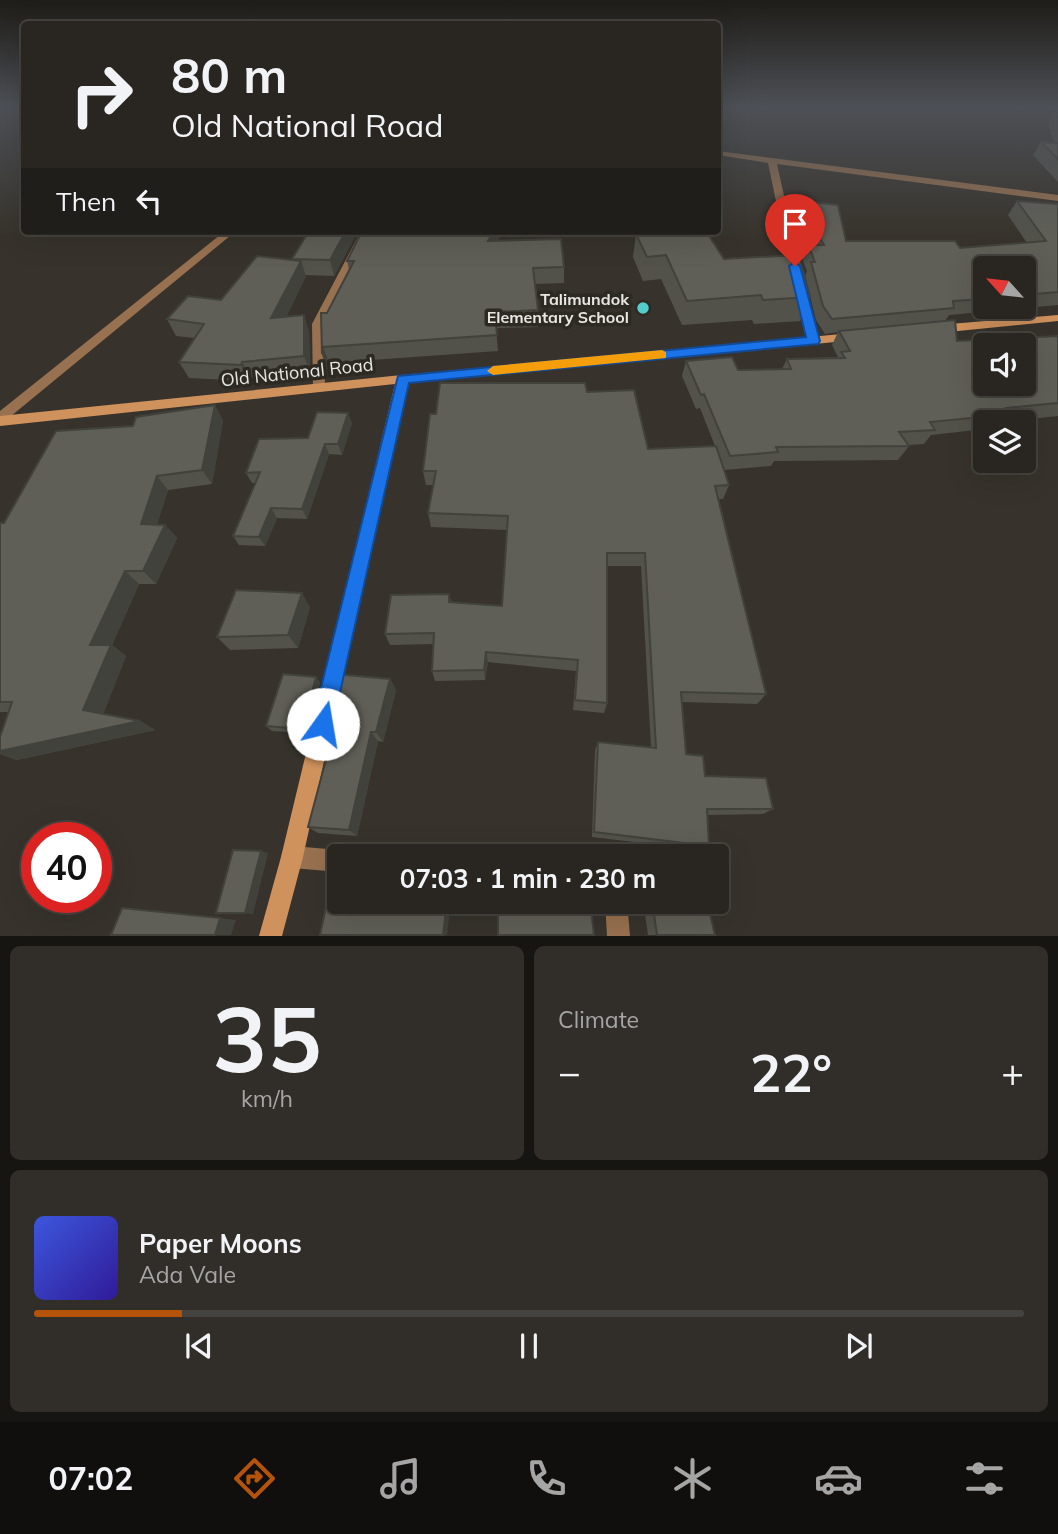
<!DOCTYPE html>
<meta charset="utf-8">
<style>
body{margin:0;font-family:Mulish,sans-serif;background:#312e2a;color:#f1f3f6;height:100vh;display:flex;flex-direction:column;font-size:26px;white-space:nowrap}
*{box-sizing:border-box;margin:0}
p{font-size:23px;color:#a5a5a5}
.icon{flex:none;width:38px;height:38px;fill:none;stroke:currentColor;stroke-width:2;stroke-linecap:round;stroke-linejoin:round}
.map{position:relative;height:936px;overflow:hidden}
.sheet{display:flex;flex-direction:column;gap:10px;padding:10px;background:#171512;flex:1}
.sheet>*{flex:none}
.hud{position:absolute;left:21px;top:21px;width:700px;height:214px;border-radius:7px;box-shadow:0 7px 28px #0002,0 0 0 2px #45433f;background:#292621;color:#f1f3f6;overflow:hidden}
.needle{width:46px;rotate:297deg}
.tools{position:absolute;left:973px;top:256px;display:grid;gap:14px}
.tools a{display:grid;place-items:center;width:63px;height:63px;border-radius:7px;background:#292621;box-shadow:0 7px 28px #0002,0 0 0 2px #45433f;font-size:35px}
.speed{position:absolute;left:21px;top:822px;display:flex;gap:14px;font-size:35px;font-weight:700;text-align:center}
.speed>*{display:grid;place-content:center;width:91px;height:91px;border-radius:50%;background:#292621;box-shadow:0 7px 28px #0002,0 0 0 2px #45433f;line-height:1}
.speed .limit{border:10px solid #d22;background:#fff;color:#111}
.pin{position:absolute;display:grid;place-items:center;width:60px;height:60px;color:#fff;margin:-72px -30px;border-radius:50% 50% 50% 0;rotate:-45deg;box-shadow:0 0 7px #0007}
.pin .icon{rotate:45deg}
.me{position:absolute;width:77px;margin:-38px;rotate:13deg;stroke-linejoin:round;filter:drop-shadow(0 0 5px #0008)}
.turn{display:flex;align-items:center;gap:24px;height:147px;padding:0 35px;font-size:32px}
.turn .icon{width:91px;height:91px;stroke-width:2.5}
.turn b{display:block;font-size:49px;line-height:60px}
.then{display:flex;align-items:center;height:66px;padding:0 35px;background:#0003;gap:14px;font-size:26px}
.big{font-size:52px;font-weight:700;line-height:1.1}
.sheet .widget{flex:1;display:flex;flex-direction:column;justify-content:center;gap:10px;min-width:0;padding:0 24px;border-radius:10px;background:#312e2a}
.sheet .dial{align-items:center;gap:0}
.dial b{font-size:91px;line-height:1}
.song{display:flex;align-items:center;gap:21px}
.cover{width:84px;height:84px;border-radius:10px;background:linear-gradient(135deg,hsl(230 70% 55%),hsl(250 70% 35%))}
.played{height:7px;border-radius:4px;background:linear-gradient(90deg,#b45309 15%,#45433f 15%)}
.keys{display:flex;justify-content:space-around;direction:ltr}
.heat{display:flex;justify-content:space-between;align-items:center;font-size:38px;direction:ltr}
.sheet .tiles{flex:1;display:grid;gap:10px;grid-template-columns:1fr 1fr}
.widget:last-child{grid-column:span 2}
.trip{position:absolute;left:327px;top:844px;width:402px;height:70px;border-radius:7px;background:#292621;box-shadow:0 7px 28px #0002,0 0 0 2px #45433f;font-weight:700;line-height:70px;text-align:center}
.dock{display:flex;height:112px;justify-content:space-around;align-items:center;background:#100f0d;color:#a5a5a5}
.dock .icon{width:49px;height:49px}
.dock .active{color:#b45309}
.dock b{font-size:32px;color:#f1f3f6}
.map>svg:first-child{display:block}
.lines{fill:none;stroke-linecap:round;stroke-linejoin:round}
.street{fill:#987150;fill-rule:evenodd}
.secondary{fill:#d0925d;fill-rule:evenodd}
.wall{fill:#52524b;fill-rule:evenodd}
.shaded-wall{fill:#42423d}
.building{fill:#5f5f57;stroke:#42423d;stroke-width:2;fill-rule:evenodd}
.route{fill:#1a73e8;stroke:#114b97;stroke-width:2}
.slow{fill:#f59e0b}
.poi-dot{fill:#53cdcb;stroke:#2d2923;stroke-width:2.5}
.labels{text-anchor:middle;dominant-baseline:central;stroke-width:7;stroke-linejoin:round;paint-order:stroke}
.far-poi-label{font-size:16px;font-weight:bold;fill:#e8e6e1;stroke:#2d2923;text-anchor:end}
.street-label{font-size:18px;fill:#e8e6e1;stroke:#2d2923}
</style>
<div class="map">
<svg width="1058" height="936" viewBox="0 0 1058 936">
<rect width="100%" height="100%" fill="#37332c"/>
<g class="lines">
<g class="street">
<polygon points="718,151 1058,195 1058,201 777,164 801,272 796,275 791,272 768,163 718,155"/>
<polygon points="225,231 236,231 5,421 0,423 0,411"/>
<polygon points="361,231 371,231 324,324 325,388 319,392 313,388 312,324"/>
<polygon points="801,288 806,291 819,341 813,345 807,341 796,291"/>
<polygon points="292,846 340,850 349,856 340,856 340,872 292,868 284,865 281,857 284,849"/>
<polygon points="605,901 627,901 630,936 607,936"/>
</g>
<g class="secondary">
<polygon points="1058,315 1058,321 938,333 932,329 938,325"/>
<polygon points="852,333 858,337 856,340 407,383 303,857 282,936 259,936 281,857 395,384 0,426 0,416 402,375"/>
</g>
</g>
<g class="wall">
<polygon points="1056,110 1058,110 1058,182 1033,155 1041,142 1054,143 1048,122"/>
<path d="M795,200L846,241L960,248L1027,243L1008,215L1017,201L1058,204V305L949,315L945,321L957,341L1058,336V416L1003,422H985V429L931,435L924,444L908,445L909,446L898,460L774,461L771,466L724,470L729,485L723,499H719L766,694L757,704L682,702L686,754L705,776L773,809L763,814L707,815L709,846L701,850L592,837L595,750L598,742L651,747L641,566H607V703L604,713L573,710L576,671L488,662L485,680L435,681L432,671L434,644L390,645L385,634L449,594L451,602L502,606L507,530L431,527L428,513L433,485H426L423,471L436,414L587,392L648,449L715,446L700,408L696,409L682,376L686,361L738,370L782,369L787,359L838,357L832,345L838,332L825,334L816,320L805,276L807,271L802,259L808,245H809L790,214ZM985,268H1024V306H985Z"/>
<polygon points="358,231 334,276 305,275 306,276 286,317 309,331 310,372 250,378 249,381 189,378 179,362 195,338 176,336 167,319 221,300 293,260 292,259"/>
<polygon points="636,234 724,259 810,297 800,321 754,324 752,320 682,325 661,279 643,281 633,257"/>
<polygon points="498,241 564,267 564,283 535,284 538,310 538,327 496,328 498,351 329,363 327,370 322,354 327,313 349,270 347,261"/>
<polygon points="223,420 212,484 168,490 157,524 165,525 177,538 156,584 139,584 112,645 126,656 103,714 140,721 155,730 17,760 0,754 0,737 8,712 0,712 0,523 4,523 133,426"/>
<polygon points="352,423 342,455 329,454 307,519 277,518 265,546 239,545 233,536 255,483 252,483 246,473 308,438"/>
<polygon points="310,607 298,648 230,650 217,637"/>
<polygon points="316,677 320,683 308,733 272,731 266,726"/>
<polygon points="390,679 396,690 383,742 378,741 357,836 318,833 308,827 332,735 323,726"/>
<polygon points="643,901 707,901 715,935 648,935"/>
</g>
<g class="shaded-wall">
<polygon points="346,231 358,231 334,276 330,260"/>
<polygon points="494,231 503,231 489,257 488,241"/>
<polygon points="301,261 306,276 278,334 271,318"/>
<polygon points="304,315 309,331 310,372 304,356"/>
<polygon points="323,347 329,363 327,370 322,354"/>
<polygon points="242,362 250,378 249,381 241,365"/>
<polygon points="215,405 223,420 212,484 202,470"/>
<polygon points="348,413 352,423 342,455 338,444"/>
<polygon points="325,444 329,454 307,519 302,509"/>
<polygon points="157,476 168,490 153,538 141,524"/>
<polygon points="271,508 277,518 265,546 259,537"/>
<polygon points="165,525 177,538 156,584 143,571"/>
<polygon points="125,571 139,584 112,645 126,656 101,719 83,710 90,645"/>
<polygon points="302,593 310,607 298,648 288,635"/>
<polygon points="486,652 488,662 485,680 484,670"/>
<polygon points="316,677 320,683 308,733 303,729"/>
<polygon points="390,679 396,690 383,742 376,732"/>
<polygon points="140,721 155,730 17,760 0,754 0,751"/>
<polygon points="371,732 378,741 357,836 349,830"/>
<polygon points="261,851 268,853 253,914 245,913"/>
<polygon points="447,901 451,901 447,935 443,935"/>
<polygon points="220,918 236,920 231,935 215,935"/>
</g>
<g class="building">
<polygon points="1041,142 1058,143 1058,159"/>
<polygon points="795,200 838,205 846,241 955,241 960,248 1046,241 1017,201 1058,204 1058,292 1024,295 1024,268 985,268 985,299 953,301 954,308 832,319 823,306 811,262 815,262 808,245 824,245"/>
<polygon points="309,231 346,231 330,260 292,259"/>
<polygon points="362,231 494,231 488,241 561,239 564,267 533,268 538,310 495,312 497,335 323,347 322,354 321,313 327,313 354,261 347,261"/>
<polygon points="674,231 706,231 724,259 799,255 810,297 763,300 761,295 687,301 666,255 647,257 636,234"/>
<polygon points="257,256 301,261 271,318 304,315 304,356 242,362 241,365 179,362 204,324 167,319 188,296 221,300"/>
<path d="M955,320L957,341L1058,336V403L1006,408L1011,414L930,422L935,430L899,432L909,446L776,447L778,452L730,456L704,394L701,395L686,361L732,357L738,370L791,369L787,359L845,358L841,352L850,351L839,331ZM985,345H1024V383H985Z"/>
<polygon points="440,383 585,383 587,392 634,390 648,449 716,446 729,485 715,486 766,694 681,692 686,754 703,756 705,776 766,778 773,809 707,809 709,846 594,832 598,742 656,748 645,553 607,553 607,703 575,700 578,660 486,652 484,670 432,671 434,633 385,634 391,595 449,594 449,602 502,606 508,516 428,513 436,471 423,471 430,414 436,414"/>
<polygon points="215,405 202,470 157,476 141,524 165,525 143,571 125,571 90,645 111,645 83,710 140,721 0,751 0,737 12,702 0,702 0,523 4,523 56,431 133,426 136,417"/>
<polygon points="317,412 348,413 338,444 325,444 302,509 271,508 259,537 233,536 260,472 246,473 259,439 308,438"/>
<polygon points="236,590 302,593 288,635 217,637"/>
<polygon points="283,674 316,677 303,729 266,726"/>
<polygon points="335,674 390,679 376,732 371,732 349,830 308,827 335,726 323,726"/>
<polygon points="233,850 261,851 245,913 216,913"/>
<polygon points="331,884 340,885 340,901 447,901 443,935 320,935"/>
<polygon points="579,901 590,901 594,935 498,935 498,907"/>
<polygon points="652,901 707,901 715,935 657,935"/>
<polygon points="122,908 220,918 215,935 111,935"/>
</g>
<linearGradient id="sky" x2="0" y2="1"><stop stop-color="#1e1c18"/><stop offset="0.45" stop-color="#4d5056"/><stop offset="1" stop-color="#4d5056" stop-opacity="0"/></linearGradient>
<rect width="1058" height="237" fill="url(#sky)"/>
<polygon class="route" points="795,262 800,266 820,341 818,344 409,383 333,724 330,732 323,735 315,732 312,724 398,376 806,337 789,266"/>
<polygon class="slow" points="662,350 666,352 666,358 493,375 487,371 493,366"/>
<circle class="poi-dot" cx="643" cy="308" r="7"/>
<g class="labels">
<g class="far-poi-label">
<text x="629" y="299">Talimundok<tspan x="629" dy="18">Elementary School</tspan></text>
</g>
<g class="street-label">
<text transform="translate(297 372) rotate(-6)">Old National Road</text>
</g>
</g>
</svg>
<div class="tools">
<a><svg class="needle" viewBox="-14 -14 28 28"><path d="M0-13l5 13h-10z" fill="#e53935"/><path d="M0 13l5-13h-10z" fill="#a5a5a5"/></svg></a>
<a><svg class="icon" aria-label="sound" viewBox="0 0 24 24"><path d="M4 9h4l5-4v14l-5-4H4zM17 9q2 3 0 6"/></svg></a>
<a><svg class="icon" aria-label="layers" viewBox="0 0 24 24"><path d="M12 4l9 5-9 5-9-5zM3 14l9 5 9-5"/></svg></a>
</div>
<div class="speed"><div class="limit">40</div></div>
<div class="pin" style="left:795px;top:266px;background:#d93025"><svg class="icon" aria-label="arrive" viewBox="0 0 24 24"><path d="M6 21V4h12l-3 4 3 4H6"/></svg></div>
<svg class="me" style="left:323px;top:724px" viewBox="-20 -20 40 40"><circle r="19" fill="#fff"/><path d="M0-13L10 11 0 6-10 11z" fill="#1a73e8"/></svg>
<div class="trip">07:03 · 1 min · 230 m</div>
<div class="hud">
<div class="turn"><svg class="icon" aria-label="right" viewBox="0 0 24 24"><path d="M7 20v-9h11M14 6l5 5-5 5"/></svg><div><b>80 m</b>Old National Road</div></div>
<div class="then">Then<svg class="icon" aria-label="left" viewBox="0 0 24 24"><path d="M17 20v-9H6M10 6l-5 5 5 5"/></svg></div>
</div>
</div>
<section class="sheet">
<div class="tiles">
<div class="widget dial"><b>35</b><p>km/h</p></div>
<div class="widget"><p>Climate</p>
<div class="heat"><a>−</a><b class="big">22°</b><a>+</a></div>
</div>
<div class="widget">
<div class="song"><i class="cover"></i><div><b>Paper Moons</b><p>Ada Vale</p></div></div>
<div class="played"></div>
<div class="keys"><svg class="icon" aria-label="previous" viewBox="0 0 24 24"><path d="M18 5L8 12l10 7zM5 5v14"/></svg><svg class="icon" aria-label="pause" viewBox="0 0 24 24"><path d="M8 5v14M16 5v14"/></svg><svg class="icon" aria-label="next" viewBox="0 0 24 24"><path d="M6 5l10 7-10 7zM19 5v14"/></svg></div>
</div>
</div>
</section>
<nav class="dock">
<b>07:02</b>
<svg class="icon active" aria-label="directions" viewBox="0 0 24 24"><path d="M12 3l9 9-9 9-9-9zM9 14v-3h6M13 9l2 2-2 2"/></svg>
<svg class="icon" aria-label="music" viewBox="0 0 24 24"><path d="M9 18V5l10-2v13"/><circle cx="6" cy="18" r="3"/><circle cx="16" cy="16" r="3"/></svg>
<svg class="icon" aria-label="phone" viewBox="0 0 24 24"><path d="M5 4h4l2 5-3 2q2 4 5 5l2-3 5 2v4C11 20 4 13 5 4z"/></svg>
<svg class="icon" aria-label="climate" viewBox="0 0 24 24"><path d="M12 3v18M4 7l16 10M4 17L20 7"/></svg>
<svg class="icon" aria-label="car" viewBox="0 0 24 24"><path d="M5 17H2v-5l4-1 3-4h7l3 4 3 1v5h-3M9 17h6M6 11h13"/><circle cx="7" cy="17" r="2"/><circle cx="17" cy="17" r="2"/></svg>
<svg class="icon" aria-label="filters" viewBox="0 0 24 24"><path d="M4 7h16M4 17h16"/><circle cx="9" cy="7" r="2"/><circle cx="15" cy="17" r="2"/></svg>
</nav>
